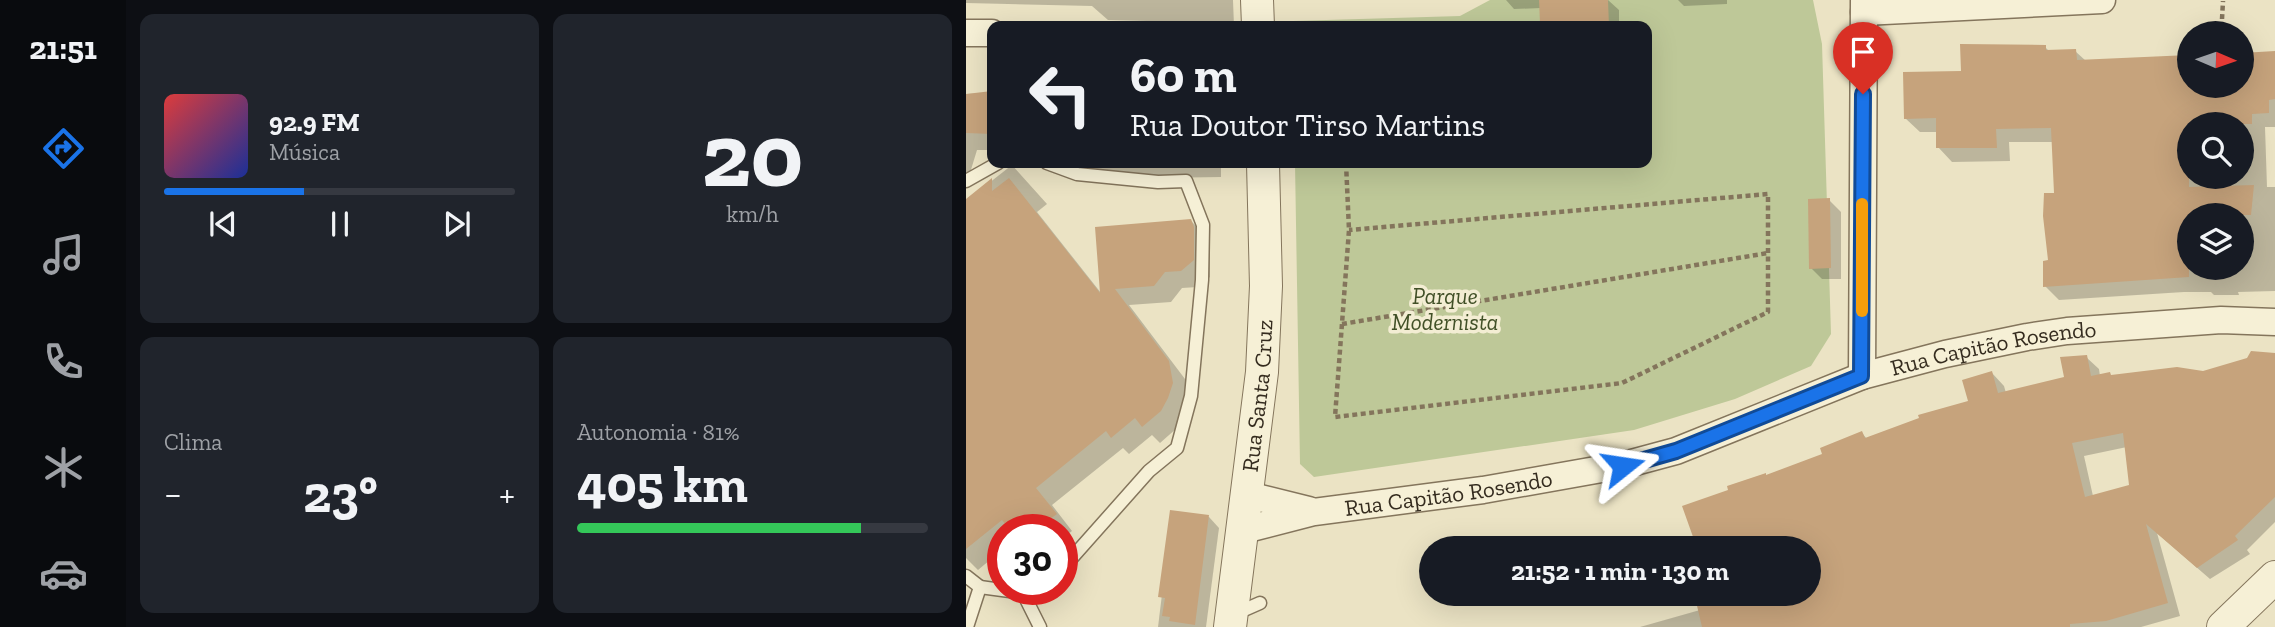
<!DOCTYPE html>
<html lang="pt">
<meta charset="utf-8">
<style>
body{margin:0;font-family:"Zilla Slab",serif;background:#20242c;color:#f1f3f6;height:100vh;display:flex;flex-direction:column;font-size:26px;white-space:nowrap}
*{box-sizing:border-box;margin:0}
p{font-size:23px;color:#9ea1a6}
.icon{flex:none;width:38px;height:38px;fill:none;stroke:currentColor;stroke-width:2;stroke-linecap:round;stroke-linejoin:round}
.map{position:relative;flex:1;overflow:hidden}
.details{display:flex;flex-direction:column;gap:14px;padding:14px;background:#0d0f14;width:840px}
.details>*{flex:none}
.guide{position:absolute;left:21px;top:21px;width:665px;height:147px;border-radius:14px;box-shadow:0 7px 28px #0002;background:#171b24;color:#f1f3f6;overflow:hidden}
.needle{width:46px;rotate:92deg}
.controls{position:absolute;left:1211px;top:21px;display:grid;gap:14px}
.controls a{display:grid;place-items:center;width:77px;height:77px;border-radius:50%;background:#171b24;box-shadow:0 7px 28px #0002;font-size:35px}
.speed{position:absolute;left:21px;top:514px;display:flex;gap:14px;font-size:35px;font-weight:700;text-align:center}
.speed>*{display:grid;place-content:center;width:91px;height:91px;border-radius:50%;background:#171b24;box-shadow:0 7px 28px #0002;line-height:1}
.speed .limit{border:10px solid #d22;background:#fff;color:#111}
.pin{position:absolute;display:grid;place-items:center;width:60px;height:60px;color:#fff;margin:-72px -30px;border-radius:50% 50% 50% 0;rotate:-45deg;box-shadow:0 0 7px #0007}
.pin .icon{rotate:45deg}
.me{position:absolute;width:77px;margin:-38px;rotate:75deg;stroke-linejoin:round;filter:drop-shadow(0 0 5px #0008)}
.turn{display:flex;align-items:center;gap:24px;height:147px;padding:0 28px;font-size:32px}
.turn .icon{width:91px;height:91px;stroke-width:2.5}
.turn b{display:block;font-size:49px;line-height:60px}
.big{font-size:52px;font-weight:800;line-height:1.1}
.details .card{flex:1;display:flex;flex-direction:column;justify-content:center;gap:10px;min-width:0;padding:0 24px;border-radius:14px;background:#20242c}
.details .dial{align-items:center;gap:0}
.dial b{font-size:91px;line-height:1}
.song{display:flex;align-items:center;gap:21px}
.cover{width:84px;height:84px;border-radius:10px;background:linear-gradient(135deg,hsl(0 70% 55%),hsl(230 70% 35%))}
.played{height:7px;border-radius:4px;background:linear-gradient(90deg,#1a73e8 40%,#363941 40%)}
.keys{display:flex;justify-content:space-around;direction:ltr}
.heat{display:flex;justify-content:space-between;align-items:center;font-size:38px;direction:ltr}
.charge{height:10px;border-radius:5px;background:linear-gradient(90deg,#34c759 81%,#363941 0)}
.details .tiles{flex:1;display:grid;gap:14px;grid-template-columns:repeat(2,1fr)}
.trip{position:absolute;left:453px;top:536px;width:402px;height:70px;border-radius:35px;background:#171b24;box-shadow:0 7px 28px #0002;font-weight:800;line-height:70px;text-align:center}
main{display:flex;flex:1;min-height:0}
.tab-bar{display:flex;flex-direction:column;width:126px;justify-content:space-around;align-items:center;background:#090b0e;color:#9ea1a6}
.tab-bar .icon{width:49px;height:49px}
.tab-bar .on{color:#1a73e8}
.tab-bar b{font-size:32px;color:#f1f3f6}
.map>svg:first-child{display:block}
.green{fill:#bec898}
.shadow{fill:#0003;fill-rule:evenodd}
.building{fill:#c6a37c;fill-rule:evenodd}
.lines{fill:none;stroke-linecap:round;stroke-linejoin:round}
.service-casing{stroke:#84755c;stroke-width:15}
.minor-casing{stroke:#84755c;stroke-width:29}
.tertiary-casing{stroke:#84755c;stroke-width:34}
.path{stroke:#84755c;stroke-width:4.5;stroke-dasharray:5 3.5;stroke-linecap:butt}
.service{stroke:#f6f0d6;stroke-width:12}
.minor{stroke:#f6f0d6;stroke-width:26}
.tertiary{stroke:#f6f0d6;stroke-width:32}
.route-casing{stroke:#114b97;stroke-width:18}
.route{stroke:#1a73e8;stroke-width:12}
.slow{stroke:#f59e0b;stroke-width:12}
.labels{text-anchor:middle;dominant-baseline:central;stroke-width:7;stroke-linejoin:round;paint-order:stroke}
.park-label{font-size:23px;font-style:italic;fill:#415027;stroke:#f3edd3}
.street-label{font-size:23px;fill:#352c1f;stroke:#f3edd3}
</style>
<main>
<nav class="tab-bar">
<b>21:51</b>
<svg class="icon on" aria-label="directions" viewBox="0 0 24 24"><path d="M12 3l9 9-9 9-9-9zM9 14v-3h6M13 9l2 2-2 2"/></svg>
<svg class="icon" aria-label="music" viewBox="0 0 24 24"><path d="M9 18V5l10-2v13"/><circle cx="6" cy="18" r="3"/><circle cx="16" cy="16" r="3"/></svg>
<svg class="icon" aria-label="phone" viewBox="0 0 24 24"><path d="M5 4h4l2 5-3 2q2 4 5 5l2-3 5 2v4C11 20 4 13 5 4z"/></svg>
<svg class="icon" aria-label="climate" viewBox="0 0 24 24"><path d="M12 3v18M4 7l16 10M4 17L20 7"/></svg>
<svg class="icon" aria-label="car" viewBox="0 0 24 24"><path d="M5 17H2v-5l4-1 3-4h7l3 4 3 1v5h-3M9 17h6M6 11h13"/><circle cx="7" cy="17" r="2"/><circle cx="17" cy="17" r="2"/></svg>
</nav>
<section class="details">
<div class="tiles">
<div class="card">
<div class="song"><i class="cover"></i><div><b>92.9 FM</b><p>Música</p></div></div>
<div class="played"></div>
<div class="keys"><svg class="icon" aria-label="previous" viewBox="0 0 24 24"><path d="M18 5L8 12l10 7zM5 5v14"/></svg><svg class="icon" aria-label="pause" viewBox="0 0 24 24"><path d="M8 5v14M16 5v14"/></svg><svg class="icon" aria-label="next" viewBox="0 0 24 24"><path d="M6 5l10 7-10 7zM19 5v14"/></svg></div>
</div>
<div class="card dial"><b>20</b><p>km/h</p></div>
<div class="card"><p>Clima</p>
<div class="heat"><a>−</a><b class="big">23°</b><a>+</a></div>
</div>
<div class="card"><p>Autonomia · 81%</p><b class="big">405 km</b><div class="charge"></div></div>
</div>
</section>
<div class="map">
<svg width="1309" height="627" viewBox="0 0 1309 627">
<rect width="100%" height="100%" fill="#ebe3c4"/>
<polygon class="green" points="524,0 847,0 856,44 865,334 845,366 769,399 668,430 348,477 334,464 329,163 681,163 681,26 327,26 327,21 494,16"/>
<g class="shadow">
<polygon points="0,0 267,0 268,26 198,26 180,21 142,20 126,6 0,3"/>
<polygon points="540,0 642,0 653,10 653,26 579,26 576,23 575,8 548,9"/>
<polygon points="712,0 761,0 761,4 718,6"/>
<path d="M1079,47L1084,52L1109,51L1120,61L1223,57V86H1276V54L1309,53V127H1299L1301,187H1309V291L1272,292L1273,295H1248L1245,292H1218L1093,300L1079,286L1084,262L1090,195L1087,142H1043L1044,161L986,162L972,147V132H954L939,118L997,73ZM1223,124H1276V177H1223ZM1223,215H1276V268H1223Z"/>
<polygon points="26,93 26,150 11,150 0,186 0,94"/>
<polygon points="103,163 255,163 255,177 124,179 117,176"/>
<polygon points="46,165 81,204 71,212 135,293 225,221 242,238 244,245 244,277 232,287 216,288 205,302 163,305 219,379 223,401 211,428 194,443 186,435 163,454 157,448 86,505 106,531 97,538 100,542 96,545 96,530 37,530 37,549 12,570 0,558 0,201"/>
<polygon points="863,200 875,212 875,279 856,279 845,268"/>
<path d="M1309,355V522L1281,550L1284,554L1244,579L1191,533L1214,616L1175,627H674L734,610L844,593V548L801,476L858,455L896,433L901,439L1004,402L1026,373L1038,386L1040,393L1100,378L1120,357L1133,369L1134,376L1146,377L1237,373ZM1161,447L1165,486L1127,496L1118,456Z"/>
<polygon points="206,512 243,517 253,528 240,627 192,627"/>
</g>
<g class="building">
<polygon points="573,0 642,0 643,26 594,26 594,23 574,23"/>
<polygon points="994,44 1080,45 1080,50 1110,49 1111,60 1223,55 1223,86 1278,86 1276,53 1309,51 1309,99 1303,100 1303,113 1286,114 1286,124 1223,124 1223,187 1288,185 1285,215 1223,215 1223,277 1077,287 1077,261 1082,260 1077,216 1078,193 1088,193 1085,128 1030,129 1031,148 970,148 970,118 938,119 937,72 995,71"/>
<polygon points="26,91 26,134 0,133 0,94"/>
<polygon points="26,178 26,191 43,178 134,293 129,227 225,219 228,227 228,260 215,271 199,272 188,286 149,289 203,361 207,383 202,398 195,411 176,427 169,418 145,438 140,431 70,488 91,514 81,521 89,530 44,530 36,520 0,549 0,199"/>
<polygon points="864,198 865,268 843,269 842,199"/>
<path d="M1285,351L1309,353V497L1269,536L1272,540L1231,568L1180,524L1202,603L1140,621L1104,624V627H736L728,593H844V548H731L716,506L762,490L761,486L800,473V475L856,454L854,448L896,431L899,438L953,418L952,415L1002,401L996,380L1026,371L1032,393L1098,377L1094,357L1121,355L1125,376L1144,372L1145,375L1211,367L1237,371L1281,358ZM1157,433L1163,485L1119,497L1106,443Z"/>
<polygon points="204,510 243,515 229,625 203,621 204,617 196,616 199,598 192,597"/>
</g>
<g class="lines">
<g class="service-casing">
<g id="service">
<polyline points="81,163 111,174 192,182 220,181 237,225 236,280 225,396 211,448 183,471 96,569"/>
<polyline points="0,181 32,163"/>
<polyline points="0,576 14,587 1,627"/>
<polyline points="14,587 57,593 65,590"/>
<polyline points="57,593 74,627"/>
<polyline points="269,614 294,603"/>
</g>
</g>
<g class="minor-casing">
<g id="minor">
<polyline points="898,12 1136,0"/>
<polyline points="0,33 26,33"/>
<polyline points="896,376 898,0"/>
<polyline points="282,495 343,510"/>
<path id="s1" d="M278,530L348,512L517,490L658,465L710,451L896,376L979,354L1061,337L1101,331L1255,320L1309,322"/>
</g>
</g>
<g class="tertiary-casing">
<g id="tertiary">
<polyline points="291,0 292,26"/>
<path id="s2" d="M264,627L296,372L300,286L297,163"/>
<polyline points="1257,627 1309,577"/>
</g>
</g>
<g class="path">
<polyline points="1256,19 1257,1"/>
<polyline points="380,163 383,230 369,417 656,383 802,312 802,194 383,230"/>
<polyline points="376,324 802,253"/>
</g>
<use href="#service" class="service"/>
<use href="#minor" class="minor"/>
<use href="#tertiary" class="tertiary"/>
</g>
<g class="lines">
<g class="route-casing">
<polyline id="route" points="657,466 710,451 895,376 897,94"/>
</g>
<use href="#route" class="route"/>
<polyline class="slow" points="896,311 896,204"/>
</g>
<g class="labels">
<g class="park-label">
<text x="479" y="296">Parque<tspan x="479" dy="26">Modernista</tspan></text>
</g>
<g class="street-label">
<text stroke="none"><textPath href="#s1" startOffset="775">Rua Capitão Rosendo</textPath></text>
<text stroke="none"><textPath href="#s2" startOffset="233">Rua Santa Cruz</textPath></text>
<text stroke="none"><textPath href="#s1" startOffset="208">Rua Capitão Rosendo</textPath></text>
</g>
</g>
</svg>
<div class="controls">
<a><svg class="needle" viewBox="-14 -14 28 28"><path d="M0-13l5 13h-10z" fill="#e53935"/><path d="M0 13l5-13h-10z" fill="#9ea1a6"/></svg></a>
<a><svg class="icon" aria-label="search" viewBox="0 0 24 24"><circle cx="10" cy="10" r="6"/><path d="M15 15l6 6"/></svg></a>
<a><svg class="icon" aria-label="layers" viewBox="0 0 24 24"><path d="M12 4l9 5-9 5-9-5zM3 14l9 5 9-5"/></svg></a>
</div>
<div class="speed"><div class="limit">30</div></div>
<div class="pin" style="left:897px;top:94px;background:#d93025"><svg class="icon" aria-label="arrive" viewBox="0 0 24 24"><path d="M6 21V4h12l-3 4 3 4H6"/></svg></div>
<svg class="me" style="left:657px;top:466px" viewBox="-20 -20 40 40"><path d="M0-17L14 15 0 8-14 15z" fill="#1a73e8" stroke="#fff" stroke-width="4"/></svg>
<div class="trip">21:52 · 1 min · 130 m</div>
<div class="guide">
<div class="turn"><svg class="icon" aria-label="left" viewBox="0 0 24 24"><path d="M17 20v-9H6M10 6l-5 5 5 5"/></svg><div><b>60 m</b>Rua Doutor Tirso Martins</div></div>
</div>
</div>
</main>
